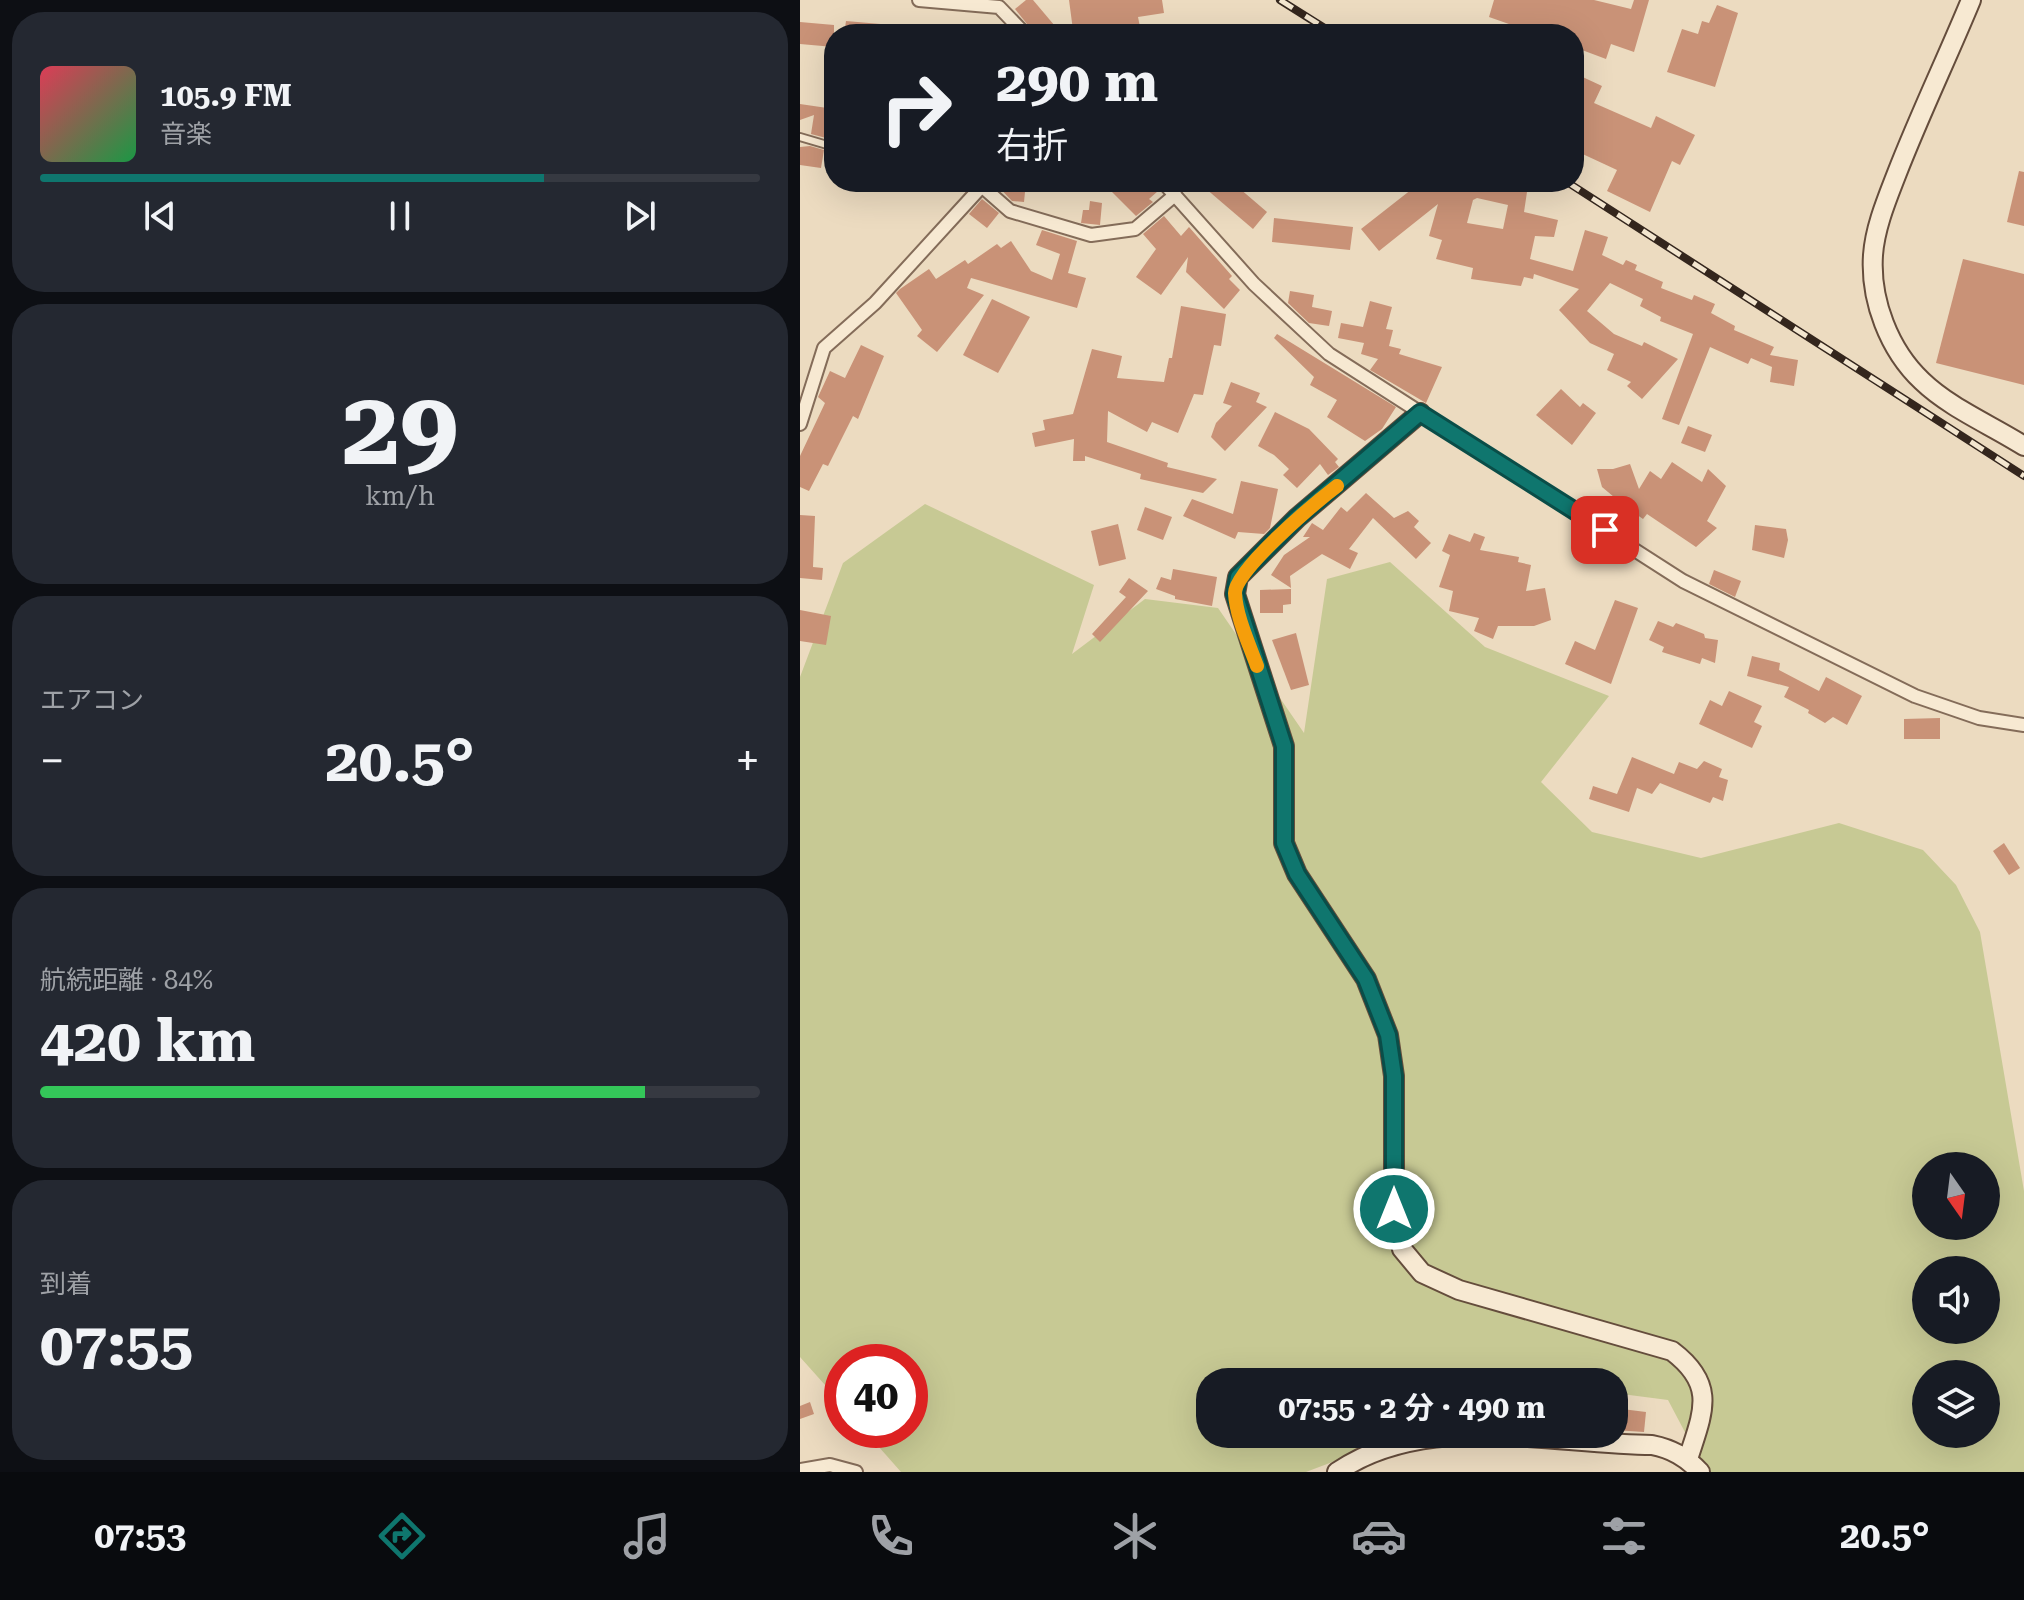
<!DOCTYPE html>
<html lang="ja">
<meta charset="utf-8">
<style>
body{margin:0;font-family:"Roboto Serif","Noto Sans JP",serif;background:#242831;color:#f1f3f6;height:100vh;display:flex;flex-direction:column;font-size:30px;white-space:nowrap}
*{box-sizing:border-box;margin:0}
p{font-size:26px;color:#9ea1a6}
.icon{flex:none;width:44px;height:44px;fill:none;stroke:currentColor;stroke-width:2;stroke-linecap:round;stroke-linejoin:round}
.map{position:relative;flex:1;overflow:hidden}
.details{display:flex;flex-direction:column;gap:12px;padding:12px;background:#0d0f14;width:800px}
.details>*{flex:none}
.hud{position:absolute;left:24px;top:24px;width:760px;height:168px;border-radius:32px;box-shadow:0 8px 32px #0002;background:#171b24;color:#f1f3f6;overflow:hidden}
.needle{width:52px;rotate:166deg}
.controls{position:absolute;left:1112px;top:1152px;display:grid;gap:16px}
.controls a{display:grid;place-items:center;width:88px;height:88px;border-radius:50%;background:#171b24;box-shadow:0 8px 32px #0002;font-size:40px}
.speed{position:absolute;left:24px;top:1344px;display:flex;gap:16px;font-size:40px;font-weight:700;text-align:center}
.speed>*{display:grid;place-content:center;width:104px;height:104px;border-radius:50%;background:#171b24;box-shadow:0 8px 32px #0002;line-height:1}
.speed .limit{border:12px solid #d22;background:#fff;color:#111}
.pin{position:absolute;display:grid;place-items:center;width:68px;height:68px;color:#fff;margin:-34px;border-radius:16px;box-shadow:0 4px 12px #0006}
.me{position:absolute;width:88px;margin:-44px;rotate:0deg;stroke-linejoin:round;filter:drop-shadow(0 0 6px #0008)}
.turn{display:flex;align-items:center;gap:28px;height:168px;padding:0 40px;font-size:36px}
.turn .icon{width:104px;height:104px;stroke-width:2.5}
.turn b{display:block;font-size:56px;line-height:68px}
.big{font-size:60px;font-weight:700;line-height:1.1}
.details .tile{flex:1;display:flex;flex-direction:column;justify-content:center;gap:12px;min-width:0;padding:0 28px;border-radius:32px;background:#242831}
.details .dial{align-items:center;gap:0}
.dial b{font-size:104px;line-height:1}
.song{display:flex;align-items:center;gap:24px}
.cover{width:96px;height:96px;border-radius:12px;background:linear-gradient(135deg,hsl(350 70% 55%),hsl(140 70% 35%))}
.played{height:8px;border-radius:4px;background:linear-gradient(90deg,#0f766e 70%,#363941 70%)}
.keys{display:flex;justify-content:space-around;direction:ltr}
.heat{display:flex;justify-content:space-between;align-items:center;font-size:44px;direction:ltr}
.charge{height:12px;border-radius:6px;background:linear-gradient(90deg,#34c759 84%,#363941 0)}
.trip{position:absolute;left:396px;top:1368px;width:432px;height:80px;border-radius:32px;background:#171b24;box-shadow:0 8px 32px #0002;font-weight:700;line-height:80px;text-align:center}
.dock{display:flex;height:128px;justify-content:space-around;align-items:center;background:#090b0e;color:#9ea1a6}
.dock .icon{width:56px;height:56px}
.dock .active{color:#0f766e}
.dock b{font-size:36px;color:#f1f3f6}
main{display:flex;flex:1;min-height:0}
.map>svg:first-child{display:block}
.green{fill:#c7c994;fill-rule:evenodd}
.building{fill:#c99277;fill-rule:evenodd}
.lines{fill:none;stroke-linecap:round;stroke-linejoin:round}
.lane-casing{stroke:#846c59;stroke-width:10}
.street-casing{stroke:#846c59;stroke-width:16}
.secondary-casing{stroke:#654d3c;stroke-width:22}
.lane{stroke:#f7e9d2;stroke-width:6}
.street{stroke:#f7e9d2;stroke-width:12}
.secondary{stroke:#f7e9d2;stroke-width:18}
.rail-casing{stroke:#34261d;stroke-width:8}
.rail{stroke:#f3e6cf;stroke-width:5;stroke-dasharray:15;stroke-linecap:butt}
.route-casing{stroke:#0a4d48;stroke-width:20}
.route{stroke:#0f766e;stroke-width:14}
.slow{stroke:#f59e0b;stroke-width:14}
</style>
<main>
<section class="details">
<div class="tile">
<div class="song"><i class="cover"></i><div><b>105.9 FM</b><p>音楽</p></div></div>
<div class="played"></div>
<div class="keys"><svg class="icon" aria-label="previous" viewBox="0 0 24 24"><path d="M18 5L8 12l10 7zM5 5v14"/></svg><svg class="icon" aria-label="pause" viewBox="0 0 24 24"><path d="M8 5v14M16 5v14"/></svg><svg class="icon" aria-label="next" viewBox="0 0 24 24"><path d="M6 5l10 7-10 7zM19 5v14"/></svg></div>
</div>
<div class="tile dial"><b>29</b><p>km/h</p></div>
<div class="tile"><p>エアコン</p>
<div class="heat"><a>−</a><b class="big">20.5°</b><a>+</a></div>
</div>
<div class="tile"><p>航続距離 · 84%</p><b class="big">420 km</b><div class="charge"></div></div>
<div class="tile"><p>到着</p><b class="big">07:55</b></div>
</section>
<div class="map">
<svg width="1224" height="1472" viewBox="0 0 1224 1472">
<rect width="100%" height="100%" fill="#ecdbc0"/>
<path class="green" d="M125,504L294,585L272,654L345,599L418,608L504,733L527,579L590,562L685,647L809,696L741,782L792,832L901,858L1039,823L1123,850L1156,885L1180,932L1224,1191V1472H906L868,1400L814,1393V1382H715L651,1375L650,1382H410V1434H606L506,1472H101L64,1430H110V1362H42V1404L0,1357V677L43,563ZM1126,1166H1186V1226H1126ZM1126,1270H1186V1330H1126ZM1126,1374H1186V1434H1126Z"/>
<g class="building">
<polygon points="226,0 233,0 260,32 235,34 215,9"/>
<polygon points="269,0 362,0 364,13 338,17 340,27 286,34 285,28 273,30"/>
<polygon points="694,0 794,0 831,9 834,0 849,0 834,52 811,44 806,59 774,47 774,34 737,34 689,17"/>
<polygon points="917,5 938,13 915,87 867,72 882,29 898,34 902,21 909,23"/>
<polygon points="46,21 92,25 92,34 44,34"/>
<polygon points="0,22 34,25 34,47 0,44"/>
<polygon points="774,73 802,86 794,103 851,128 856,116 895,135 880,165 872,161 850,212 807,191 817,170 774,150"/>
<polygon points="0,104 34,109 34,130 30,135 26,138 11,134 14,115 0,120"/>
<polygon points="10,146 24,150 21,168 0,165 0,147"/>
<polygon points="1219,171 1224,172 1224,226 1207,222"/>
<polygon points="194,182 226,182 224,202 212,201"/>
<polygon points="314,182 326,182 333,190 342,182 349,182 358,191 349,199 353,202 336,216 308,188"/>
<polygon points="398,182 432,182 467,212 453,229"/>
<path d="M621,182H700L699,187L727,192L724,212L758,220L754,237L735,236L730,259L773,271L785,230L808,237L802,255L823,265L826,260L837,265L835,270L863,282L861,288L892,300L894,295L915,304L911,313L935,326L934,330L974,347L970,355L998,360L994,386L970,382L972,367L951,358L948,364L910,347L879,425L862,419L893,334L860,321L861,317L840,306L843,299L810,283L787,311L814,334L842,346L844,342L878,359L842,399L827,386L831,382L807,370L814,354L790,343L759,310L779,289L734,274L733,279L724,277L721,286L671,279L673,268L636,259L642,240L629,236L638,204L579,251L561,229ZM677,198L708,205L703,229L667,223L673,200Z"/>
<polygon points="182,199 199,213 187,228 169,214"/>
<polygon points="290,201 302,203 300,225 281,223 283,210 289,210"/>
<polygon points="364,216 381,236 389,227 432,276 429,279 440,290 424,309 386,272 388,257 361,295 336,277 356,249 343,234"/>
<polygon points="474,218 553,227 550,250 472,242"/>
<polygon points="242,230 277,241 268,273 286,278 277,308 171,278 167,288 184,295 137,352 117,336 122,330 96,293 100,289 129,269 136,279 165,260 168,264 197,244 201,248 211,241 231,271 252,280 260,254 236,245"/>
<polygon points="1163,259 1224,274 1224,385 1136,363"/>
<polygon points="490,291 514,295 512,307 532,311 529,326 509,323 488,303"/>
<polygon points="192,299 230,317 198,373 163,355"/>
<polygon points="570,301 592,307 586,329 593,330 589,346 601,349 599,354 642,367 626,403 570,370 578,359 561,354 564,343 538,338 541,323 563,327"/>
<polygon points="381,306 426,314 421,346 414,345 403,395 394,394 378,433 352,422 347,432 308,411 307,442 368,463 367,467 417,479 403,493 340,479 341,474 285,456 285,461 273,461 274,439 235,447 232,433 245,430 243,420 273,414 292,349 322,356 317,378 364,382 369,358 372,358"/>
<polygon points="477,334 596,407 582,429 565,441 527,417 537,400 510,385 514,377 474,338"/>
<polygon points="61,345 84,356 58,419 53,416 28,466 23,464 9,491 0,487 0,456 25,403 18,397 30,371 45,378"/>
<polygon points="431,382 460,393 456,402 467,407 425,451 411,437 416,423 432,406 423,403"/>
<polygon points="761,389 780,407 783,403 796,413 772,445 736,415"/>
<polygon points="475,412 509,429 538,459 535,462 539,467 528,475 520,464 497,488 483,475 489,469 474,455 458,446"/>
<polygon points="888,426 912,435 905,452 881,443"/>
<polygon points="872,462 902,482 908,469 926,486 907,521 917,528 896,547 847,514 843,519 826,507 802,487 797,469 813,469 830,464 839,489 850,471 861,479"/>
<polygon points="441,481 478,489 470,528 464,534 438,532 435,539 383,516 392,499 433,514"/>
<polygon points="566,493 594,518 608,511 619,521 614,527 631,543 616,559 573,518 549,549 558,553 550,569 522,554 490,576 491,588 471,575 484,555 510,537 503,537 512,523 523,530 541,507 547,512"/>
<polygon points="345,507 372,517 363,540 337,530"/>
<polygon points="0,515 15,516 13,567 23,568 22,580 0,578"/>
<polygon points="318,524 326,559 299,566 291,531"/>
<polygon points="955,525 986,529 988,540 984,558 952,550"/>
<polygon points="674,533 685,537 680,550 719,557 718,562 731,565 726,591 745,588 751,620 734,626 698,626 693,639 674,631 679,618 649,611 653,591 639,587 650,555 642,551 649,534 670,542"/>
<polygon points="373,569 417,577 412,606 375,599 375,596 356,589 361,577 371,580"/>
<polygon points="914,570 941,581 935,597 909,584"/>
<polygon points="329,578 348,591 300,642 292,634 326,597 319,592"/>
<polygon points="491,589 491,604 483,605 483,613 460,613 460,590"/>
<polygon points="815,600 838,608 811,684 765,664 775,641 795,650"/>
<polygon points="0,610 31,616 26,645 0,641"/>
<polygon points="858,621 873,627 876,623 904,634 905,638 918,640 915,663 902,658 900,664 862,652 864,647 849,640"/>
<polygon points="496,633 509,685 491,690 472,640"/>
<polygon points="952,656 980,663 979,670 1019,691 1026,677 1062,696 1047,725 1033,717 1025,723 1008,713 1009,710 984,697 989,687 947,676"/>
<polygon points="929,691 962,706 954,722 962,726 952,748 899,724 910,700 922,706"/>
<polygon points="1140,718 1140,739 1104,739 1104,719"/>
<polygon points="832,757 874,774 879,762 897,769 904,761 922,769 919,777 928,780 923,801 913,797 910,803 860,783 852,794 837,788 829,812 789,799 793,786 817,794"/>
<polygon points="1204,843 1220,868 1209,875 1193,851"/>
<polygon points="10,1402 14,1414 0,1419 0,1406"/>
<polygon points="814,1408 846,1412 844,1432 814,1430"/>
</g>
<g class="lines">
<g class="lane-casing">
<polyline id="lane" points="0,137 34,147"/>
</g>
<g class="street-casing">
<g id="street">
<polyline points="119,0 199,7 225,34"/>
<polyline points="177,182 210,211 291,235 335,229 375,195"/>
<polyline points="363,182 454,284 529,354 883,581 1115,696 1179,718 1224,725"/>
<polyline points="0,424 24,348 75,303 182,186"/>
<polyline points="0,1470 30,1465 56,1472"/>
</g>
</g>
<g class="secondary-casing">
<g id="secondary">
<path d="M1171,0C1147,58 1120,114 1097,173C1087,199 1075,227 1073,255C1070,300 1089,350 1122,381C1150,408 1191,425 1224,446"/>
<path d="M620,413L497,518L438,577L435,594L484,746V843L497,874L566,979L588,1035L594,1076V1209L602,1249L622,1273L659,1290L872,1351C917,1385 903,1412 888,1459"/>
<path d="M537,1472C626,1411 750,1444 852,1445C872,1449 886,1457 900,1472"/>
</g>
</g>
<use href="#lane" class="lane"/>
<use href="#street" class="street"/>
<use href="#secondary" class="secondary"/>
<g class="rail-casing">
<g id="rail">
<polyline points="480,0 534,34"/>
<polyline points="767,182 1224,476"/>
</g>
</g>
<use href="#rail" class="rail"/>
</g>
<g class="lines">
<g class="route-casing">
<polyline id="route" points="594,1209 594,1076 588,1035 566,979 497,874 484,843 484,746 435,594 438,577 497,518 620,413 805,530"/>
</g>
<use href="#route" class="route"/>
<path class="slow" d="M457,666C449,644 436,616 435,593C435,570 516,502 537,486"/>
</g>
</svg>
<div class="controls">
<a><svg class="needle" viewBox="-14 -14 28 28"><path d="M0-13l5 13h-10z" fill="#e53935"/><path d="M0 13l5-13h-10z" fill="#9ea1a6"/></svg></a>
<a><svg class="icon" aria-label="sound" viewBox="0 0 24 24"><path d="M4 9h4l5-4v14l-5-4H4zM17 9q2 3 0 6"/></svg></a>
<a><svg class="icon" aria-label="layers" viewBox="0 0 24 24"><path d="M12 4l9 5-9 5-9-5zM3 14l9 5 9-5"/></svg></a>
</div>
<div class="speed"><div class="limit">40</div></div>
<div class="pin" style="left:805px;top:530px;background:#d93025"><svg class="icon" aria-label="arrive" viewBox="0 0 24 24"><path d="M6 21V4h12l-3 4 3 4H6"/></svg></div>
<svg class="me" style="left:594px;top:1209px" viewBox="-20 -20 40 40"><circle r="17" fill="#0f766e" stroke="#fff" stroke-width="3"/><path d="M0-11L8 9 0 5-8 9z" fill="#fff"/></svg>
<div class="trip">07:55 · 2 分 · 490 m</div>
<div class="hud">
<div class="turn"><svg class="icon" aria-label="right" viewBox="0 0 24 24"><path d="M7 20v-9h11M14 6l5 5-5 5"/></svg><div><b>290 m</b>右折</div></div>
</div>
</div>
</main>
<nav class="dock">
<b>07:53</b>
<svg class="icon active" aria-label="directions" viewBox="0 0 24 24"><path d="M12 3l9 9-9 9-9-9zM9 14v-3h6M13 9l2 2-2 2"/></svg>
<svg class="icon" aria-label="music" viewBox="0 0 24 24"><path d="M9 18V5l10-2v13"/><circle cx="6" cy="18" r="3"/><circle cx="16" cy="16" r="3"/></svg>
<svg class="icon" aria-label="phone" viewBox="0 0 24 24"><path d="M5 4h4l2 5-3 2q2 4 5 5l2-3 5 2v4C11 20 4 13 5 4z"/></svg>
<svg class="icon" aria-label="climate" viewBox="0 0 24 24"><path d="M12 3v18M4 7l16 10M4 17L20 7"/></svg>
<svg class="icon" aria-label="car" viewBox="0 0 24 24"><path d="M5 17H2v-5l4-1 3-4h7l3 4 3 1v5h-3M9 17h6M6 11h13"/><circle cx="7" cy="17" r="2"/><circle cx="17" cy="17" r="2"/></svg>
<svg class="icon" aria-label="filters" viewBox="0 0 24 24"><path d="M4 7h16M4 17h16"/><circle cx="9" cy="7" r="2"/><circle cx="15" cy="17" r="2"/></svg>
<b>20.5°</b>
</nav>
